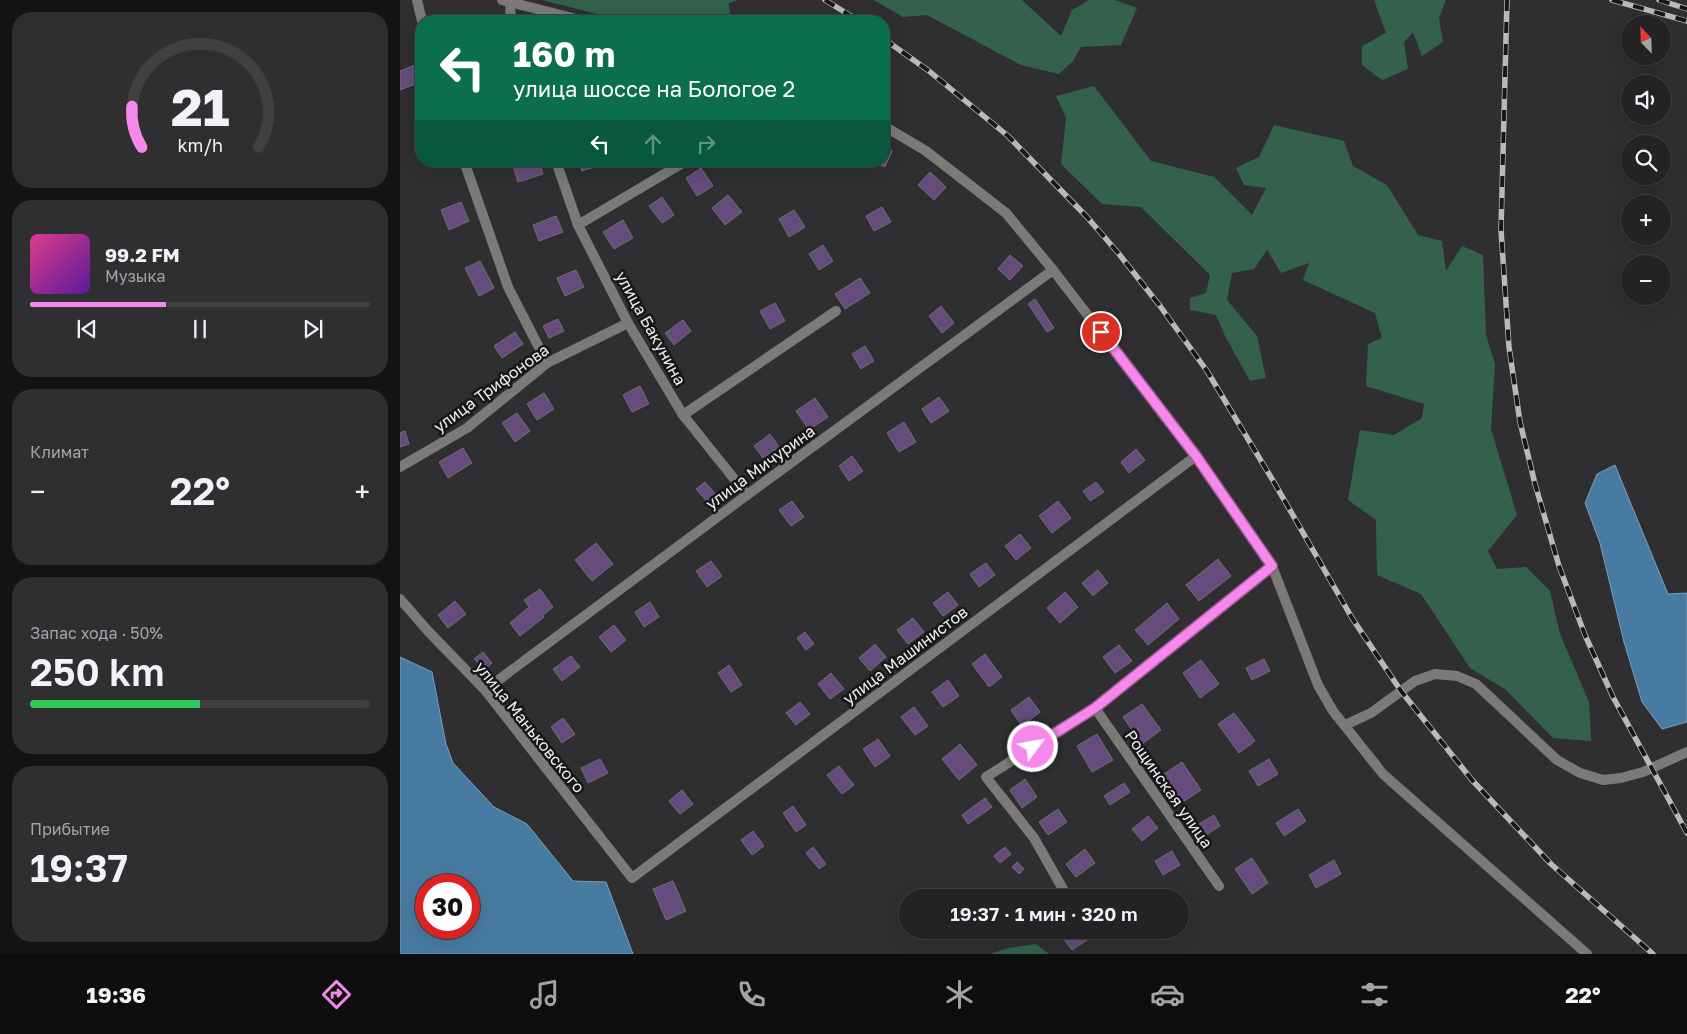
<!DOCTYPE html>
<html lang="ru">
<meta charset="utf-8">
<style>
body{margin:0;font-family:"Golos Text",sans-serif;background:#2f2f32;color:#f1f3f6;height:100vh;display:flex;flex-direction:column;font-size:19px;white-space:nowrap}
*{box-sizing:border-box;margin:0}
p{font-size:16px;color:#a3a4a7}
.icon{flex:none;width:28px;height:28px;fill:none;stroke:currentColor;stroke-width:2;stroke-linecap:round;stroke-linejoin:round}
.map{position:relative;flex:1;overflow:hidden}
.drawer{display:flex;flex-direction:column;gap:12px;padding:12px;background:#131315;width:400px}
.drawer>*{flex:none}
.guide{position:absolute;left:15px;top:15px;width:475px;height:152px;border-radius:20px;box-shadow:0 5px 20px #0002,0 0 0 1px #404043;background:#0b6e4f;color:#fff;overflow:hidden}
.needle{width:32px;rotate:337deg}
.fabs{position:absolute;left:1221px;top:15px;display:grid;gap:10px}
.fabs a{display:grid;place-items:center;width:50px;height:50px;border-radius:50%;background:#232326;box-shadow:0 5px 20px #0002,0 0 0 1px #404043;font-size:25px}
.speed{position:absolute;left:15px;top:874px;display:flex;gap:10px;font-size:25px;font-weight:700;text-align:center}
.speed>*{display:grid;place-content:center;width:65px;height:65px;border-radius:50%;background:#232326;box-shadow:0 5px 20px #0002,0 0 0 1px #404043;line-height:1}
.speed .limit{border:8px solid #d22;background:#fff;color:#111}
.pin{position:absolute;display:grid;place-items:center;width:42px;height:42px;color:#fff;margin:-21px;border:2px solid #fff;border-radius:50%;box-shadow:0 1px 5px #0007}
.me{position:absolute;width:55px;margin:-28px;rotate:58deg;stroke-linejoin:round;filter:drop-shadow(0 0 4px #0008)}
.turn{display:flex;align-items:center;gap:18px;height:105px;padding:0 15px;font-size:22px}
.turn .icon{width:65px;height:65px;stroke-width:2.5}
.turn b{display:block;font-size:35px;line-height:42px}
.lanes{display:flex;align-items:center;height:48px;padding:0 15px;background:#0003;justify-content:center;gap:25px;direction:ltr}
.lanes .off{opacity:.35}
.big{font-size:38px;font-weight:600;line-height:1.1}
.drawer .card{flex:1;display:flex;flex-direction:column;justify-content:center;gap:8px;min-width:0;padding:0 18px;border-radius:20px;background:#2f2f32}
.drawer .dial{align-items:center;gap:0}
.dial svg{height:130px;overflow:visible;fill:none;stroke:#404043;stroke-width:7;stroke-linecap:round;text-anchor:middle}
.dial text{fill:#f1f3f6;stroke:none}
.song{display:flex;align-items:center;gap:15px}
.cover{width:60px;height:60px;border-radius:8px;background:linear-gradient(135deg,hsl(330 70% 55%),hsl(270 70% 35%))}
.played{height:5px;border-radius:2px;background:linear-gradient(90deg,#f788eb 40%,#404043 40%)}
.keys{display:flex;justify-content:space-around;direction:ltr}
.heat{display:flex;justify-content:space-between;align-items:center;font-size:28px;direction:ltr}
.charge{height:8px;border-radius:4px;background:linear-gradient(90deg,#34c759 50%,#404043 0)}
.trip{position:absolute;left:499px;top:889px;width:290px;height:50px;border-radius:25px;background:#232326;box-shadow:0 5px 20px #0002,0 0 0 1px #404043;font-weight:600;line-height:50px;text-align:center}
.dock{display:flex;height:80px;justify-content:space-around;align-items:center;background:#0e0e0f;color:#a3a4a7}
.dock .icon{width:35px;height:35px}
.dock .selected{color:#f788eb}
.dock b{font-size:22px;color:#f1f3f6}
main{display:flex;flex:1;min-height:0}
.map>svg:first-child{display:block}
.green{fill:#34614c}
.water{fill:#487ba1;stroke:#7a9eb9;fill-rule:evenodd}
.building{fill:#654c7c;stroke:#6f6e71}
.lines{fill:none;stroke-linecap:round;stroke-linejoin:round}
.minor{stroke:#7b7a79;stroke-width:10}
.tertiary{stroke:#7b7a79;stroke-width:10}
.rail-casing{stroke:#b9b9bb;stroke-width:5.5}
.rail{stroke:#171718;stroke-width:4;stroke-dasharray:11;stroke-linecap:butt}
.route-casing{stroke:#a15899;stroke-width:12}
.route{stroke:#f788eb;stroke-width:9}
.labels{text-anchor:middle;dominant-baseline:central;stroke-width:5;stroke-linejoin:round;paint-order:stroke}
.street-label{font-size:16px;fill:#f0f0f2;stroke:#171718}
</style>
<main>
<section class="drawer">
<div class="card dial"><svg viewBox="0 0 100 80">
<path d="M14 69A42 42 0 1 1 86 69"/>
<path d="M14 69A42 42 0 0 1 8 44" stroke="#f788eb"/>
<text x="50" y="56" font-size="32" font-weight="700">21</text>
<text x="50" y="72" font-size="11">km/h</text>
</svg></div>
<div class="card">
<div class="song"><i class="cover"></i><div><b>99.2 FM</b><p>Музыка</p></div></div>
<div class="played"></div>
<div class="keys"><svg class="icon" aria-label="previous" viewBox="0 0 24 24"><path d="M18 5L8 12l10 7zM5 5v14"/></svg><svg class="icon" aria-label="pause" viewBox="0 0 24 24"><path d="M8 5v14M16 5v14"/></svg><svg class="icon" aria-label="next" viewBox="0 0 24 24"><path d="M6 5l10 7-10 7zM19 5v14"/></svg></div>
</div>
<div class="card"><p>Климат</p>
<div class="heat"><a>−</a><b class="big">22°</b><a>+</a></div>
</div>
<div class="card"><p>Запас хода · 50%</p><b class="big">250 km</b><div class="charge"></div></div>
<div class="card"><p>Прибытие</p><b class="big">19:37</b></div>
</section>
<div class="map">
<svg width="1287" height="954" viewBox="0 0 1287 954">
<rect width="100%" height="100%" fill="#2f2f32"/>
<g class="green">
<polygon points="142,0 338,0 329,3 330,21 225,21"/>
<polygon points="474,0 622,0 661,36 672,10 689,0 715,0 737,8 721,45 681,47 673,61 659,74 621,65 527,15 503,17"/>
<polygon points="974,0 1046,0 1039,18 1043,42 1022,56 1013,32 1004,42 1008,69 982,80 962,65 962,46 986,33"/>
<polygon points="694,86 751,161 814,177 852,215 866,188 844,185 836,168 859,157 874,125 944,141 953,166 987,185 1018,235 1042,241 1046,271 1062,246 1083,255 1086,335 1095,364 1091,429 1117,515 1088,551 1097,569 1126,567 1150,591 1160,634 1189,702 1191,741 1153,738 1105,689 1070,668 1021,594 977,575 976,520 948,500 960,430 994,435 1022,418 1024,404 966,386 968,344 982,338 975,313 903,280 909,263 881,273 867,250 854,269 832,273 827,300 857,336 866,378 850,381 825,336 816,315 790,310 790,298 806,293 810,275 741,207 702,204 661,164 666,118 656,96"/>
<polygon points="636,944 649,954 590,954 608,948"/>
</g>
<g class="water">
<polygon points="1215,465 1268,594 1287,593 1287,722 1262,729 1242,702 1224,642 1200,543 1185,503 1197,474"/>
<path d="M0,657L32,672L46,744L53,763L94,807L127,824L173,881L206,882L233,954H0ZM26,885H69V928H26Z"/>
</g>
<g class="building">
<polygon points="15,65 21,82 0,90 0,71"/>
<polygon points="484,147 492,151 485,167 473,161 484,161"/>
<polygon points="115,161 139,161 143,174 118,182 112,162"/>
<polygon points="179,161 202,161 203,164 182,171"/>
<polygon points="301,168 313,186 297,196 286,178"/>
<polygon points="530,172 546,187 534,200 518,185"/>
<polygon points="328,195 342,212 325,225 312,208"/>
<polygon points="262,197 274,215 262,223 249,206"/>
<polygon points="61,202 69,221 49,230 41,210"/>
<polygon points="482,207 491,222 474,231 466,216"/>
<polygon points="394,210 405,227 389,237 379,219"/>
<polygon points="156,216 163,232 139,241 133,225"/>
<polygon points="223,220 233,238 214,249 203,232"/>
<polygon points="423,245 433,261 419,270 409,254"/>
<polygon points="610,255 623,266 610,280 598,269"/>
<polygon points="80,261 94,288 79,296 65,268"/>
<polygon points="176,270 184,287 165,296 157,278"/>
<polygon points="460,278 470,293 445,309 435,294"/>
<polygon points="635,299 654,328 647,332 628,304"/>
<polygon points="375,303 385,321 370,329 360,311"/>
<polygon points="541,306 554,323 542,333 529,316"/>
<polygon points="158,319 164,331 149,338 143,326"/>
<polygon points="283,320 291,331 274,345 265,333"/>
<polygon points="115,332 123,344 102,358 94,346"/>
<polygon points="465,346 474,361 461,369 452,354"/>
<polygon points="240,386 249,404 232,412 223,395"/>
<polygon points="144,393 154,409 137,420 127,404"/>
<polygon points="539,397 549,411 531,423 522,409"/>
<polygon points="415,398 428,417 409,430 396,411"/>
<polygon points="117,413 130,431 115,442 102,423"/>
<polygon points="504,422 516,442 499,452 487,433"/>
<polygon points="5,431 9,444 0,447 0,433"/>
<polygon points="370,434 379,447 363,458 354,446"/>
<polygon points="63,448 72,463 48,478 39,462"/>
<polygon points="736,449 745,460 729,473 721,462"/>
<polygon points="452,456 463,471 449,481 439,466"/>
<polygon points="305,482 317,496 308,503 296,489"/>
<polygon points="696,482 704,492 690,501 683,491"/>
<polygon points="392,501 404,517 391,526 379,510"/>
<polygon points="658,501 671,518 652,533 639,516"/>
<polygon points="620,534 631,548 616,560 605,546"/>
<polygon points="196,543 213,564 192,581 175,560"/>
<polygon points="818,559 831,576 799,601 786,585"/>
<polygon points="311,561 322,576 307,587 296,571"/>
<polygon points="586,563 595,575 579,587 570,574"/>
<polygon points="698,570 708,583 693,596 682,583"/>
<polygon points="140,589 153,607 143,615 144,617 120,636 110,623 129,607 124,600"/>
<polygon points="548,592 558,605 543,616 533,603"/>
<polygon points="665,592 678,607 660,623 647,608"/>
<polygon points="55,601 66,614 48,628 38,615"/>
<polygon points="250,602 259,617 244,627 235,612"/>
<polygon points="767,603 779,619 748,645 735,630"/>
<polygon points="513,618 524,632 508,644 497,630"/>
<polygon points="214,625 226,640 211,652 199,637"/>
<polygon points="405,632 414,644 406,650 397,638"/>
<polygon points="475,644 486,657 470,671 459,658"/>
<polygon points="719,645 732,661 715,673 703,657"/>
<polygon points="83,652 92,663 84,670 74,659"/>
<polygon points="585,654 602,677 589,687 572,664"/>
<polygon points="171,656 180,667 162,681 153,669"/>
<polygon points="864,659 870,671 852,680 846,668"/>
<polygon points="801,660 819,684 800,698 783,673"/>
<polygon points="329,665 342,685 331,692 318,673"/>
<polygon points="431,673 444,689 430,699 418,684"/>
<polygon points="548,680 559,696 543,707 532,692"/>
<polygon points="629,697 640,712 622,726 611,710"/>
<polygon points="400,702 410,714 396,725 386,713"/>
<polygon points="742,704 761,730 742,744 723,717"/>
<polygon points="514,707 528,726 515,735 501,717"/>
<polygon points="834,713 855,741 839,753 818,724"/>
<polygon points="163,718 175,734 162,743 151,727"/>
<polygon points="697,734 713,760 692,772 677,746"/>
<polygon points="478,739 490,756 475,767 463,749"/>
<polygon points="560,744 577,765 559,780 542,759"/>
<polygon points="200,759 208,773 188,783 181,768"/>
<polygon points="869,759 878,774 858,786 849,771"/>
<polygon points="782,762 801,790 783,802 764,774"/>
<polygon points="439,766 454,785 442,794 427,775"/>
<polygon points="625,779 637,797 622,808 610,790"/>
<polygon points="724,783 730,792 710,805 704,796"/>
<polygon points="282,790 293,804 280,814 269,801"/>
<polygon points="585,798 592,807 568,824 562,815"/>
<polygon points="393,806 406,825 396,832 383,813"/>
<polygon points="658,809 667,822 648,835 639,822"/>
<polygon points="898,809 906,821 884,836 876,823"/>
<polygon points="814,815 820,826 806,835 799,824"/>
<polygon points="748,816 758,828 742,841 732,829"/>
<polygon points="353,831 364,846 352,855 341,840"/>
<polygon points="413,847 426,864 419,869 406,853"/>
<polygon points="605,847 611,854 600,863 594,856"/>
<polygon points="685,849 695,863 676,877 666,864"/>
<polygon points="772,851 780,865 763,875 755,861"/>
<polygon points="852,858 868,883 852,894 835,869"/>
<polygon points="934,860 941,874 916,888 909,875"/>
<polygon points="617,862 624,869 619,874 612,867"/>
<polygon points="273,881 286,911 266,920 253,889"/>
<polygon points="677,930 694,930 696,934 672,950 664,939"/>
</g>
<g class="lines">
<g class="minor">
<polyline points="17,0 22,21"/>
<polyline points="110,2 111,21"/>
<polyline points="64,161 108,287 147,363"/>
<polyline points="156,161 178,225 228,323 283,415 347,495"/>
<polyline points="178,225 286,161"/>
<polyline points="283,415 436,311"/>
<polyline points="0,467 67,428 147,363 228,323"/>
<polyline points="0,599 28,631 85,690 232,878 796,456"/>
<polyline points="85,690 347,495 653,270"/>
<polyline points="695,708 819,886"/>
<polyline points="668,898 634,838 586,777 695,708 872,566"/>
</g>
<g class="tertiary">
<polyline points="102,0 184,21"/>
<polyline points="484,126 526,151 606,213 653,270 796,456 872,566 918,685 933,711 983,774 1187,954"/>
<polyline points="945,725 971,713 1015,681 1035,674 1057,676 1076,684 1157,760 1180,773 1203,780 1221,778 1243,772 1287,752"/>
</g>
<g class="rail-casing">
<g id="rail">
<polyline points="425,0 459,21"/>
<polyline points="1107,0 1101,230 1109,347 1120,422 1135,484 1159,566 1185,635 1213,697 1287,833"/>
<polyline points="1212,0 1287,21"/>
<polyline points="1259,0 1287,9"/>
<polyline points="484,39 529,71 608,136 687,217 719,254 760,306 807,371 875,484 952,618 1001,691 1072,780 1151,864 1253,954"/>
</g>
</g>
<use href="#rail" class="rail"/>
</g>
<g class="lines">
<g class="route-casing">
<polyline id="route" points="633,747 695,708 872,566 796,456 701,332"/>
</g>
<use href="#route" class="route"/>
</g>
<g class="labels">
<g class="street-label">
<text transform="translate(251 328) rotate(61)">улица Бакунина</text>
<text transform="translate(91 388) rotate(-36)">улица Трифонова</text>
<text transform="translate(360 467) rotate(-36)">улица Мичурина</text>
<text transform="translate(505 655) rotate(-37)">улица Машинистов</text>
<text transform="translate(130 727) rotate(51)">улица Маньковского</text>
<text transform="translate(769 789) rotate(55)">Рощинская улица</text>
</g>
</g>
</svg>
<div class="fabs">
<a><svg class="needle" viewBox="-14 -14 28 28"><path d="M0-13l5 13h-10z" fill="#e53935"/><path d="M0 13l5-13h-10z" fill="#a3a4a7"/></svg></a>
<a><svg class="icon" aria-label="sound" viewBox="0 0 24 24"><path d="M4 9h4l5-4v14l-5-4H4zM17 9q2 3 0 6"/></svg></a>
<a><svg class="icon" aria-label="search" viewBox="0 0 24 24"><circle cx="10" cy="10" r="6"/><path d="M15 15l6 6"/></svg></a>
<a>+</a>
<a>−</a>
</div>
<div class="speed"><div class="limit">30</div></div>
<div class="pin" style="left:701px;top:332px;background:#d93025"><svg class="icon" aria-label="arrive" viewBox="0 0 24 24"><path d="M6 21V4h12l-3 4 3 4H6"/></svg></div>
<svg class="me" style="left:633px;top:747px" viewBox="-20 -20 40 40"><circle r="17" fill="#f788eb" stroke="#fff" stroke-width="3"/><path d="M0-11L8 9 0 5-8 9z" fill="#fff"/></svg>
<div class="trip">19:37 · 1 мин · 320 m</div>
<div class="guide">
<div class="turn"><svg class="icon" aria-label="left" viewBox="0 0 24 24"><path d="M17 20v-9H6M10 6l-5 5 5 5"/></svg><div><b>160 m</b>улица шоссе на Бологое 2</div></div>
<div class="lanes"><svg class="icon" aria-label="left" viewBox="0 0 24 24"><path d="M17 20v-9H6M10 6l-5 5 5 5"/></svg><svg class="icon off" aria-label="ahead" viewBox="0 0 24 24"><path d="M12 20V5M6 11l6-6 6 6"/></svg><svg class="icon off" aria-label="right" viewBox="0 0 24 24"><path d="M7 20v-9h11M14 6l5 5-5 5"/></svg></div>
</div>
</div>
</main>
<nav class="dock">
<b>19:36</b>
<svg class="icon selected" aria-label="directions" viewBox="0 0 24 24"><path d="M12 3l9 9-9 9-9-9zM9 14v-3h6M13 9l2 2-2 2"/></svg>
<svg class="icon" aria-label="music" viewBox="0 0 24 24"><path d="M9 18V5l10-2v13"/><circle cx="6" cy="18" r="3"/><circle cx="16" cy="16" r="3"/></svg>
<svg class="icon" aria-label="phone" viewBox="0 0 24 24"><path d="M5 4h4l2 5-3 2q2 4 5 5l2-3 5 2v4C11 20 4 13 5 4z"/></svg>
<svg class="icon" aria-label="climate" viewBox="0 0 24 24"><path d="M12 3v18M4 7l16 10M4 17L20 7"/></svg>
<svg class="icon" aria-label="car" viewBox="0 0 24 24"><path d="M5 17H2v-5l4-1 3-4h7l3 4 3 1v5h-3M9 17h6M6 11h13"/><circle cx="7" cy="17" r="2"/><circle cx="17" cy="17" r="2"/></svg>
<svg class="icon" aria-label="filters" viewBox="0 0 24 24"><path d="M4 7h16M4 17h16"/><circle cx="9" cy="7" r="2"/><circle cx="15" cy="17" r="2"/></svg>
<b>22°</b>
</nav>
